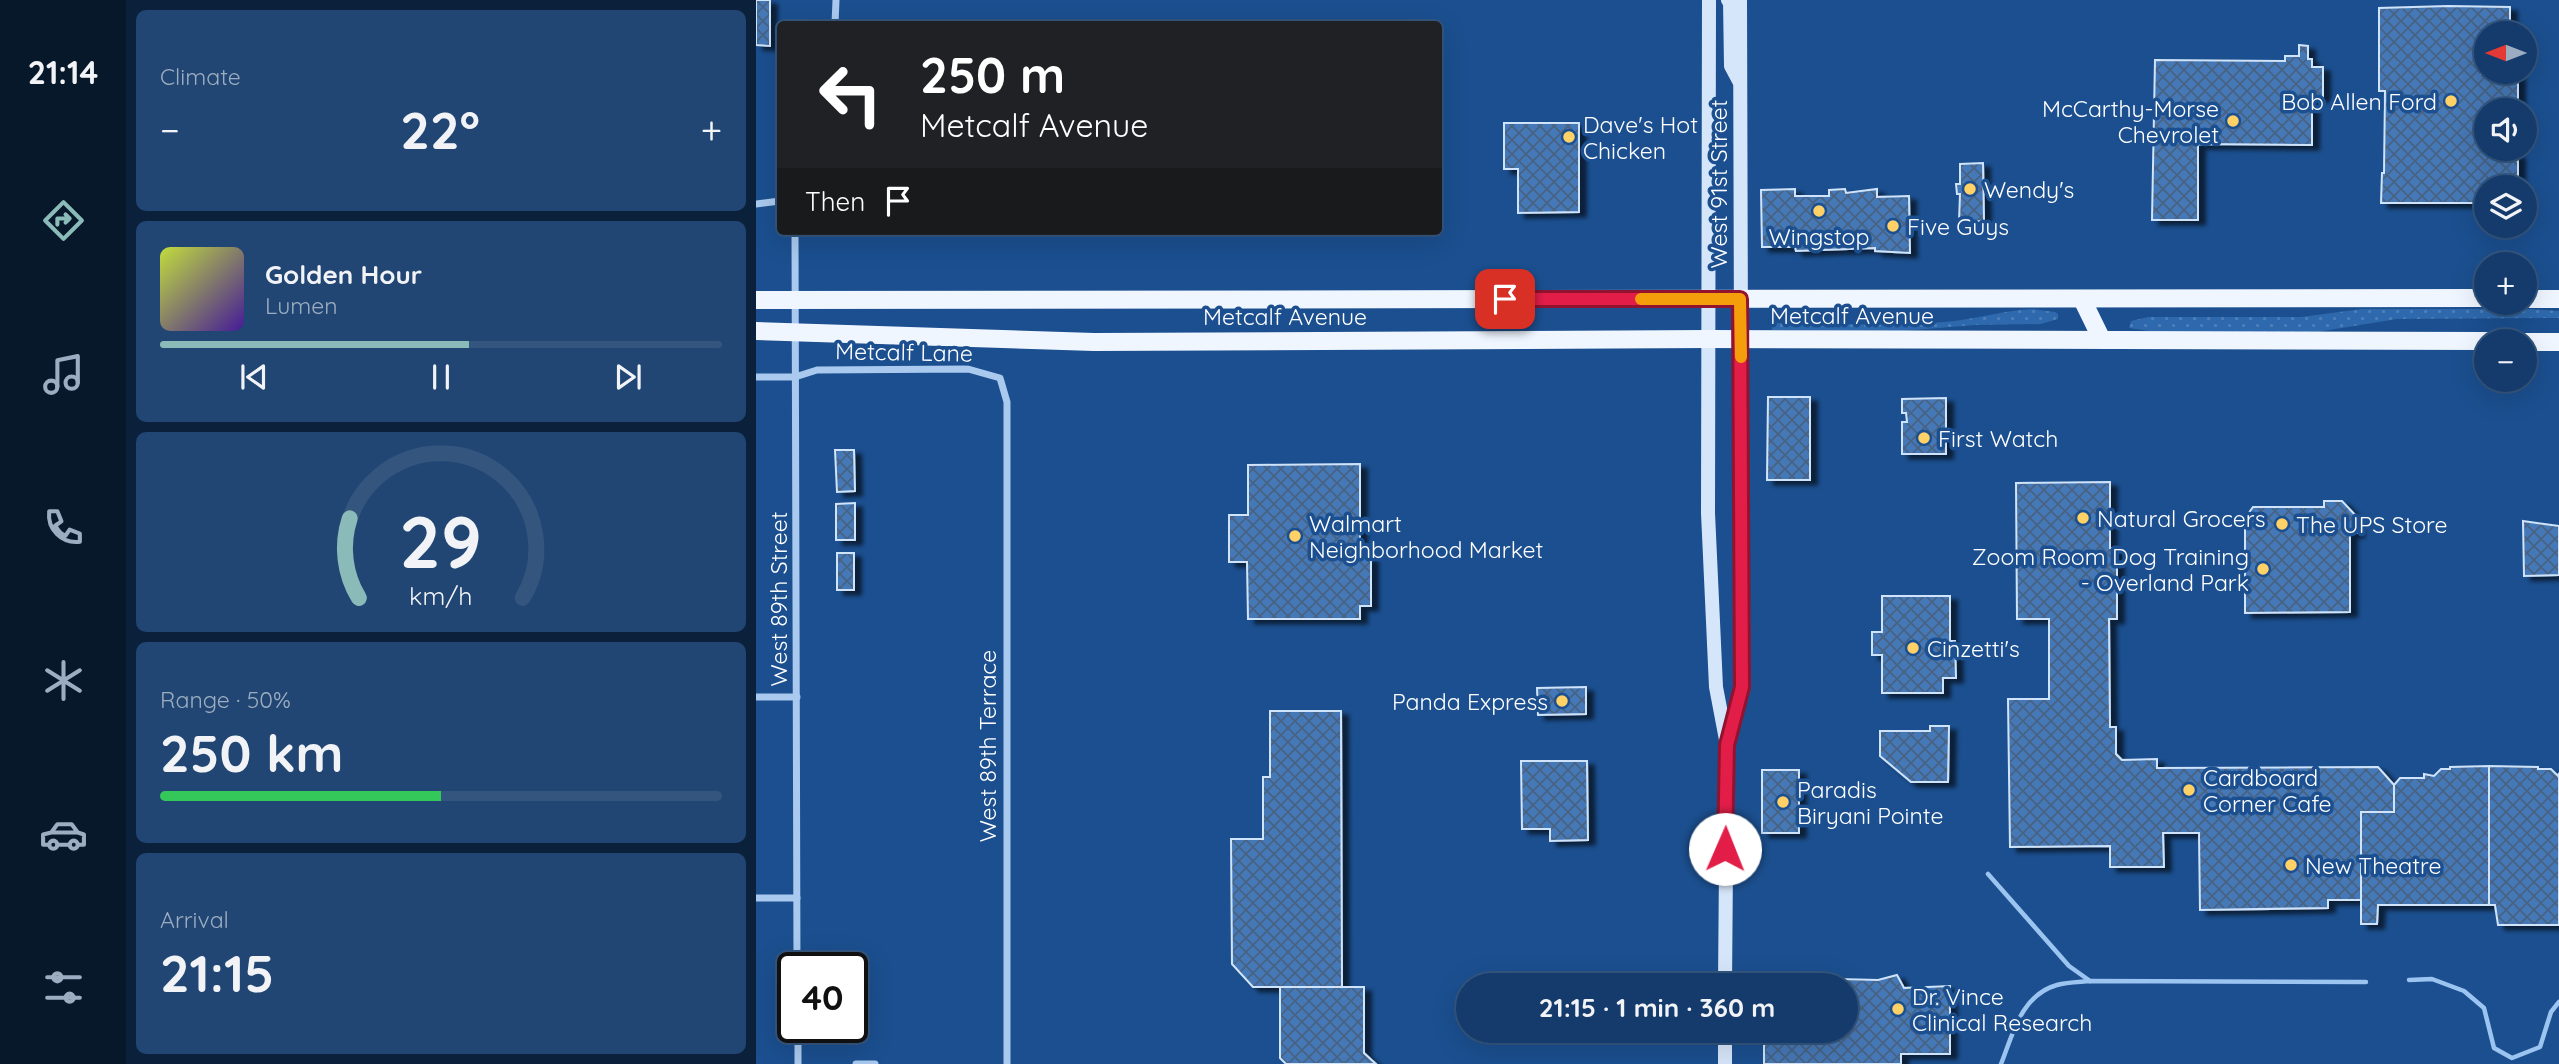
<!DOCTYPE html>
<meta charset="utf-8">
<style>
body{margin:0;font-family:Quicksand,sans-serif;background:#214673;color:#f1f3f6;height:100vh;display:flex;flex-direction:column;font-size:26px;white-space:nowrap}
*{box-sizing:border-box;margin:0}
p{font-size:23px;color:#9dadc1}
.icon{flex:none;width:38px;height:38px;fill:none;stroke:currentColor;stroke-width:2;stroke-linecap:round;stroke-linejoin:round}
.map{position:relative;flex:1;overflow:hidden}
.drawer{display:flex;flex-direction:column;gap:10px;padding:10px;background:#0b203b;width:630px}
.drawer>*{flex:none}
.guide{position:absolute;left:21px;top:21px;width:665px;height:214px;border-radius:7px;box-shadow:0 7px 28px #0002,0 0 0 2px #33557e;background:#202124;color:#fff;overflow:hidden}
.needle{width:46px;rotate:270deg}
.fabs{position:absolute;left:1718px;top:21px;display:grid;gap:14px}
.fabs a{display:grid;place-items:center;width:63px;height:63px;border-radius:50%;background:#143b6b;box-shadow:0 7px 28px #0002,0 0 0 2px #33557e;font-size:35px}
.speed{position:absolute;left:21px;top:952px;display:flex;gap:14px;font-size:35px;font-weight:700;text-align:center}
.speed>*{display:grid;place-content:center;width:91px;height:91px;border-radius:50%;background:#143b6b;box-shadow:0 7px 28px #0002,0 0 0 2px #33557e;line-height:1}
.speed .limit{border:4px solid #111;border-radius:10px;background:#fff;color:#111}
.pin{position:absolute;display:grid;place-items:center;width:60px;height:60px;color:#fff;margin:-30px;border-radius:14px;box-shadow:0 4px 10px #0006}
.me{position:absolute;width:77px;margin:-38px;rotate:1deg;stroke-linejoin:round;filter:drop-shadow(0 0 5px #0008)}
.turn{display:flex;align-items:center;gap:24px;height:147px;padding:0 28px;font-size:32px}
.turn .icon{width:91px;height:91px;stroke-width:2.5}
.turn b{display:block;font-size:49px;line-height:60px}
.then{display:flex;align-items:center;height:66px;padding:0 28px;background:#0003;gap:14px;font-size:26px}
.big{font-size:52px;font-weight:700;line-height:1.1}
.drawer .widget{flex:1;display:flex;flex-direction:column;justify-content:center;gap:10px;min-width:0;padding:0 24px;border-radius:10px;background:#214673}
.drawer .dial{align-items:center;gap:0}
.dial svg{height:182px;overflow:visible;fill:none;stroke:#33557e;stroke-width:7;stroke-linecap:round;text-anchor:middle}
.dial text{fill:#f1f3f6;stroke:none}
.song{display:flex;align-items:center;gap:21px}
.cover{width:84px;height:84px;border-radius:10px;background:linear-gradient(135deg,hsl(70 70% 55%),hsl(260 70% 35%))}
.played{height:7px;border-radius:4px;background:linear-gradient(90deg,#8bbbb9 55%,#33557e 55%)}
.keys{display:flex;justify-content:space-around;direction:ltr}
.heat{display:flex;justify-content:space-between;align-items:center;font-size:38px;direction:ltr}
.charge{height:10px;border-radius:5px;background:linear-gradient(90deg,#34c759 50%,#33557e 0)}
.trip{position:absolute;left:700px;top:973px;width:402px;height:70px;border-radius:35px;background:#143b6b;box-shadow:0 7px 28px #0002,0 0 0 2px #33557e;font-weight:700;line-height:70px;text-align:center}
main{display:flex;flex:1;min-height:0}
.menu{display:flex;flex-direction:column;width:126px;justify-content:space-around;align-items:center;background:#08182b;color:#9dadc1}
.menu .icon{width:49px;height:49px}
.menu .selected{color:#8bbbb9}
.menu b{font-size:32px;color:#f1f3f6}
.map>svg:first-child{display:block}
.grass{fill:url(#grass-dots)}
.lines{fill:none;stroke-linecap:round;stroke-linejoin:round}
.stream{stroke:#9cc4f0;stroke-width:4.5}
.building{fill:url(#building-cross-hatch);stroke:#cfe3fa;stroke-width:2;filter:url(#shadow)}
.street{stroke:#a9c9ee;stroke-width:7}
.secondary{stroke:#d6e6fa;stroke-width:14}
.primary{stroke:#f0f6ff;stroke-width:18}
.route-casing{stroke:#92132f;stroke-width:18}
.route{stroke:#e11d48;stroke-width:12}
.slow{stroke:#f59e0b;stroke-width:12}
.poi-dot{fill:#ffd166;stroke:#1b4f8f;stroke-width:2.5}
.labels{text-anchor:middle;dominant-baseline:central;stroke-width:7;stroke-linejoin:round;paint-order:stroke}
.poi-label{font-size:23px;fill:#fff;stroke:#1b4f8f;text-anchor:start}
.street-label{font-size:23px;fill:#fff;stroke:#1b4f8f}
</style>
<main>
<nav class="menu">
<b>21:14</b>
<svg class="icon selected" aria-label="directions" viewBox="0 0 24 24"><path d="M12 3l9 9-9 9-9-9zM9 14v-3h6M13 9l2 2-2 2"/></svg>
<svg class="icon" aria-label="music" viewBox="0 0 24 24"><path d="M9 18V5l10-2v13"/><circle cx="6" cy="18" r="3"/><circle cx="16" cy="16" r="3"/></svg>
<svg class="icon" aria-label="phone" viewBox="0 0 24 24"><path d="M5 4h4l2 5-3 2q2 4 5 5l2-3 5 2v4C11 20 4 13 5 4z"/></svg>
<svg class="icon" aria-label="climate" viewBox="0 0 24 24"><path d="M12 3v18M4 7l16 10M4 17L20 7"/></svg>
<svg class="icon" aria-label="car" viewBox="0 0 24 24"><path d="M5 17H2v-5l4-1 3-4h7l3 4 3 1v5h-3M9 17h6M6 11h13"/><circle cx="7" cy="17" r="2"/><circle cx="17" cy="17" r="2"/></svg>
<svg class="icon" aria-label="filters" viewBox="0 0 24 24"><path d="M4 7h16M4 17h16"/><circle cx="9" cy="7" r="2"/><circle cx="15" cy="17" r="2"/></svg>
</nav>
<section class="drawer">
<div class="widget"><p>Climate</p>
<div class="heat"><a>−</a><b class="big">22°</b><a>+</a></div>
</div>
<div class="widget">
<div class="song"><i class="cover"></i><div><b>Golden Hour</b><p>Lumen</p></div></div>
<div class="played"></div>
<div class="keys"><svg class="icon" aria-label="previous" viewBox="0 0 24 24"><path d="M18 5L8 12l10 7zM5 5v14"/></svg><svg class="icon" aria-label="pause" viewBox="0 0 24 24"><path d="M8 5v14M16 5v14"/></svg><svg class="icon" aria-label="next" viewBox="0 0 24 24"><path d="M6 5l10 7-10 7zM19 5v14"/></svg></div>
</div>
<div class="widget dial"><svg viewBox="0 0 100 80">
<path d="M14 69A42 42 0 1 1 86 69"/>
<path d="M14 69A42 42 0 0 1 10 34" stroke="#8bbbb9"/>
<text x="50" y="56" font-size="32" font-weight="700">29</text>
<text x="50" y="72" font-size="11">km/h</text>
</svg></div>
<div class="widget"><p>Range · 50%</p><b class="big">250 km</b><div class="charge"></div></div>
<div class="widget"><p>Arrival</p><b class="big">21:15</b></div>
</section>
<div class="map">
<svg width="1803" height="1064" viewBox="0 0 1803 1064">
<defs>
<pattern id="grass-dots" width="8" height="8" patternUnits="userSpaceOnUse" patternTransform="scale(1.75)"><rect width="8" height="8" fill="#2e69ad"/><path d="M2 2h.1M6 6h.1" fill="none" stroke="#4d80b9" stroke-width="1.8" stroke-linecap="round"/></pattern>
<pattern id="building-cross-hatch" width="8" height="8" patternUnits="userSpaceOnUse" patternTransform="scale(1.75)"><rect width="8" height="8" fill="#4478b7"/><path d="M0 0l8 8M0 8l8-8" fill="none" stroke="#486282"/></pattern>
<filter id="shadow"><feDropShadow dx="7" dy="4.5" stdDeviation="2" flood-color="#0009"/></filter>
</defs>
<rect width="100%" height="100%" fill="#1b4f8f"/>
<g class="grass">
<path d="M1277,309L1299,312L1302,314V319L1285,324L1219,325L1134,332L1016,330L1015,323C1072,323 1130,327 1187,322C1218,320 1247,310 1277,309Z"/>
<polygon points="1606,309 1775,309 1803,311 1803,318 1641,319 1561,332 1406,333 1373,328 1375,321 1392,317 1545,317"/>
</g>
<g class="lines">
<g class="stream">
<polyline points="1232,874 1313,966 1334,981"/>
<polyline points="1653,980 1676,979 1708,991 1728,1008 1738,1048 1756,1058 1784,1047 1795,1012 1803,1002"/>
<path d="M1245,1064C1257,1034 1265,995 1301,985C1311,982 1324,982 1334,981L1610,982"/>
</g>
</g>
<g class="building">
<polygon points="0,0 14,0 14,46 0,45"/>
<polygon points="1692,6 1754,7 1754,25 1745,25 1745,33 1731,33 1731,42 1725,42 1725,74 1762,74 1762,110 1731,110 1731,149 1752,149 1752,154 1762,154 1762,187 1731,187 1731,203 1625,203 1626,173 1628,173 1629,91 1623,91 1623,8"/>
<polygon points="1543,45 1552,46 1552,59 1556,59 1556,67 1567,67 1567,97 1556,97 1556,145 1442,144 1442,220 1396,220 1399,60 1529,61 1529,56 1543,56"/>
<polygon points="748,123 823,123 823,212 762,213 762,169 748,169"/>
<polygon points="1227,163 1228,221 1203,222 1204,194 1201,194 1200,184 1204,184 1204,164"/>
<polygon points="1039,189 1039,196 1073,196 1073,190 1089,189 1090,193 1121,189 1121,197 1153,196 1154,253 1119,251 1119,248 1040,251 1039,247 1006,247 1005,190"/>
<polygon points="1012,397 1054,397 1054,480 1011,480"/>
<polygon points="1190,398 1190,454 1146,454 1146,422 1151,422 1150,413 1146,413 1146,399"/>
<polygon points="79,450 98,450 99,491 81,492"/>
<polygon points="604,464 604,557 615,557 615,606 604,606 604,619 492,619 491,562 473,562 473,515 492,515 492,465"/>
<polygon points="1354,482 1354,548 1361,548 1361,619 1353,619 1354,727 1360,727 1360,754 1366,760 1401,759 1401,768 1622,767 1638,785 1638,812 1605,812 1605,900 1572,900 1572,908 1444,910 1443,833 1407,833 1408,867 1354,867 1354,846 1254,847 1252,699 1293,699 1293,619 1261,619 1260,483"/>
<polygon points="1568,501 1586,501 1601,517 1601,533 1594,533 1594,612 1489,613 1489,518 1497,507 1568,507"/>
<polygon points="99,503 99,540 80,540 80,504"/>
<polygon points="1767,521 1803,526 1803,575 1768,576"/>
<rect x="81" y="553" width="17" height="37"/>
<polygon points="1126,596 1194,596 1194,641 1199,641 1200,678 1187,678 1187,693 1126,693 1126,655 1116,655 1116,632 1126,632"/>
<polygon points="830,687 830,714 782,715 781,688"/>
<polygon points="514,711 585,711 586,987 497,987 476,964 475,839 507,839 507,777 514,777"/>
<polygon points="1174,726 1193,726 1192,782 1155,782 1124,756 1124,731 1174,731"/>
<polygon points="765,761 831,761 832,840 794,841 794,829 766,829"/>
<polygon points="1733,766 1733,905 1622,905 1621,924 1605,924 1605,812 1638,812 1638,785 1644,778 1668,778 1668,774 1678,776 1685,769 1694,769 1694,767"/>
<polygon points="1733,766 1782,767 1782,769 1795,769 1802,776 1803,773 1803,925 1742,925 1739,905 1733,905"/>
<rect x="1006" y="770" width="37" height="63"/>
<polygon points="1141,975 1148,988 1194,986 1194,1054 1145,1054 1145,1064 1008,1064 1008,1031 1090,1031 1090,985 1084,985 1084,979 1122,980"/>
<polygon points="524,987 608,987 608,1053 620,1064 530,1064 524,1058"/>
</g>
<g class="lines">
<g class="street">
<polyline points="79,24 80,0"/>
<polyline points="0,204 24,201"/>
<polyline points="39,231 41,968"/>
<polyline points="0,377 39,377 61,370 212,369 244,378 251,402 251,1064"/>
<polyline points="0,697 41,697"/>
<polyline points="0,898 41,898"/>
<polyline points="42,1027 42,1064"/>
<polyline points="100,1064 119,1064"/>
</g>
<g class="secondary">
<polyline points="953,0 952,513 960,687 971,745 969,985"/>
<polyline points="972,0 974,1 975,66 983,81"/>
<polyline points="972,739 986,687 984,0"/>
<polyline points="969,1031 969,1064"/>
</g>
<g class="primary">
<polyline points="1326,299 1346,340"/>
<polyline points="1769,299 1803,299"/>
<polyline points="0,300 1731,298"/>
<polyline points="0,331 338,342 952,339 1731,341"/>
<polyline points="1769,342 1803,342"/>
</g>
</g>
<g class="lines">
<g class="route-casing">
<polyline id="route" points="749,299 984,299 986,687 971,745 969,849"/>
</g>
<use href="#route" class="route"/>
<polyline class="slow" points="885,299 984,299 985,357"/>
</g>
<g class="poi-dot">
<circle cx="1695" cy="101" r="7"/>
<circle cx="1477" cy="121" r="7"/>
<circle cx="813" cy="137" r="7"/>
<circle cx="1214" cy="189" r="7"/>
<circle cx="1063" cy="211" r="7"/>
<circle cx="1137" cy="226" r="7"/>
<circle cx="1168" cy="438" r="7"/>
<circle cx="1327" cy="518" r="7"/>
<circle cx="1526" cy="524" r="7"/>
<circle cx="539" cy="536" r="7"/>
<circle cx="1507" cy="569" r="7"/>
<circle cx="1157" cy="648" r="7"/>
<circle cx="806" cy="701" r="7"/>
<circle cx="1433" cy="790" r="7"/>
<circle cx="1027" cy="802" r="7"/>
<circle cx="1535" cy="865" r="7"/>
<circle cx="1142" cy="1009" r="7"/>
</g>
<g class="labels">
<g class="poi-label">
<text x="1681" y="101" text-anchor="end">Bob Allen Ford</text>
<text x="1463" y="108" text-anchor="end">McCarthy-Morse<tspan x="1463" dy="26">Chevrolet</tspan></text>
<text x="827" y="124">Dave's Hot<tspan x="827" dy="26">Chicken</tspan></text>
<text x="1228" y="189">Wendy's</text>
<text x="1151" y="226">Five Guys</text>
<text x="1063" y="236" text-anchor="middle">Wingstop</text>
<text x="1182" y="438">First Watch</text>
<text x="1341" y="518">Natural Grocers</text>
<text x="553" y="523">Walmart<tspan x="553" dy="26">Neighborhood Market</tspan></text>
<text x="1540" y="524">The UPS Store</text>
<text x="1493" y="556" text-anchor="end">Zoom Room Dog Training<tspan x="1493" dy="26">- Overland Park</tspan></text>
<text x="1171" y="648">Cinzetti's</text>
<text x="792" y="701" text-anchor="end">Panda Express</text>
<text x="1447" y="777">Cardboard<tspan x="1447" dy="26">Corner Cafe</tspan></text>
<text x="1041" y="789">Paradis<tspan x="1041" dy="26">Biryani Pointe</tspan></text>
<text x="1549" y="865">New Theatre</text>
<text x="1156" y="996">Dr. Vince<tspan x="1156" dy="26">Clinical Research</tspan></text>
</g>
<g class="street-label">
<text transform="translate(962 184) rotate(-90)">West 91st Street</text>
<text x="1096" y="315">Metcalf Avenue</text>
<text x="529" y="316">Metcalf Avenue</text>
<text transform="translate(148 352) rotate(1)">Metcalf Lane</text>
<text transform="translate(22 599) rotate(-90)">West 89th Street</text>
<text transform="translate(231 746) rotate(-90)">West 89th Terrace</text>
</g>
</g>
</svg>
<div class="fabs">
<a><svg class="needle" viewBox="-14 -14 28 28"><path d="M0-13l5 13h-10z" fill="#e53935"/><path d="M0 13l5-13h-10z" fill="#9dadc1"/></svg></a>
<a><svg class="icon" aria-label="sound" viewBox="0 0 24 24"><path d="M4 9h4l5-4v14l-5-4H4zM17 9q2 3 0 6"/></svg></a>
<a><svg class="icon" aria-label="layers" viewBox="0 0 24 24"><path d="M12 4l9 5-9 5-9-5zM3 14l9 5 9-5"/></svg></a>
<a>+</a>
<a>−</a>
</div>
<div class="speed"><div class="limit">40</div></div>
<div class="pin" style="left:749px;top:299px;background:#d93025"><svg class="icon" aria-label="arrive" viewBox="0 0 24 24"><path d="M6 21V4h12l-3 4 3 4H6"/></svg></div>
<svg class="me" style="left:969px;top:849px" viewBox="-20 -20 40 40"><circle r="19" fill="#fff"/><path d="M0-13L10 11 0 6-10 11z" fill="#e11d48"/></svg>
<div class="trip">21:15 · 1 min · 360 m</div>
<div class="guide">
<div class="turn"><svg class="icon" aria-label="left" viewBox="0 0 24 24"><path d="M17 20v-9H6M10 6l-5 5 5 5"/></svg><div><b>250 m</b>Metcalf Avenue</div></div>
<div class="then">Then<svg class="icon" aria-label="arrive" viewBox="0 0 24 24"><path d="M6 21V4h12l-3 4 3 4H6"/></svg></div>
</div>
</div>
</main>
